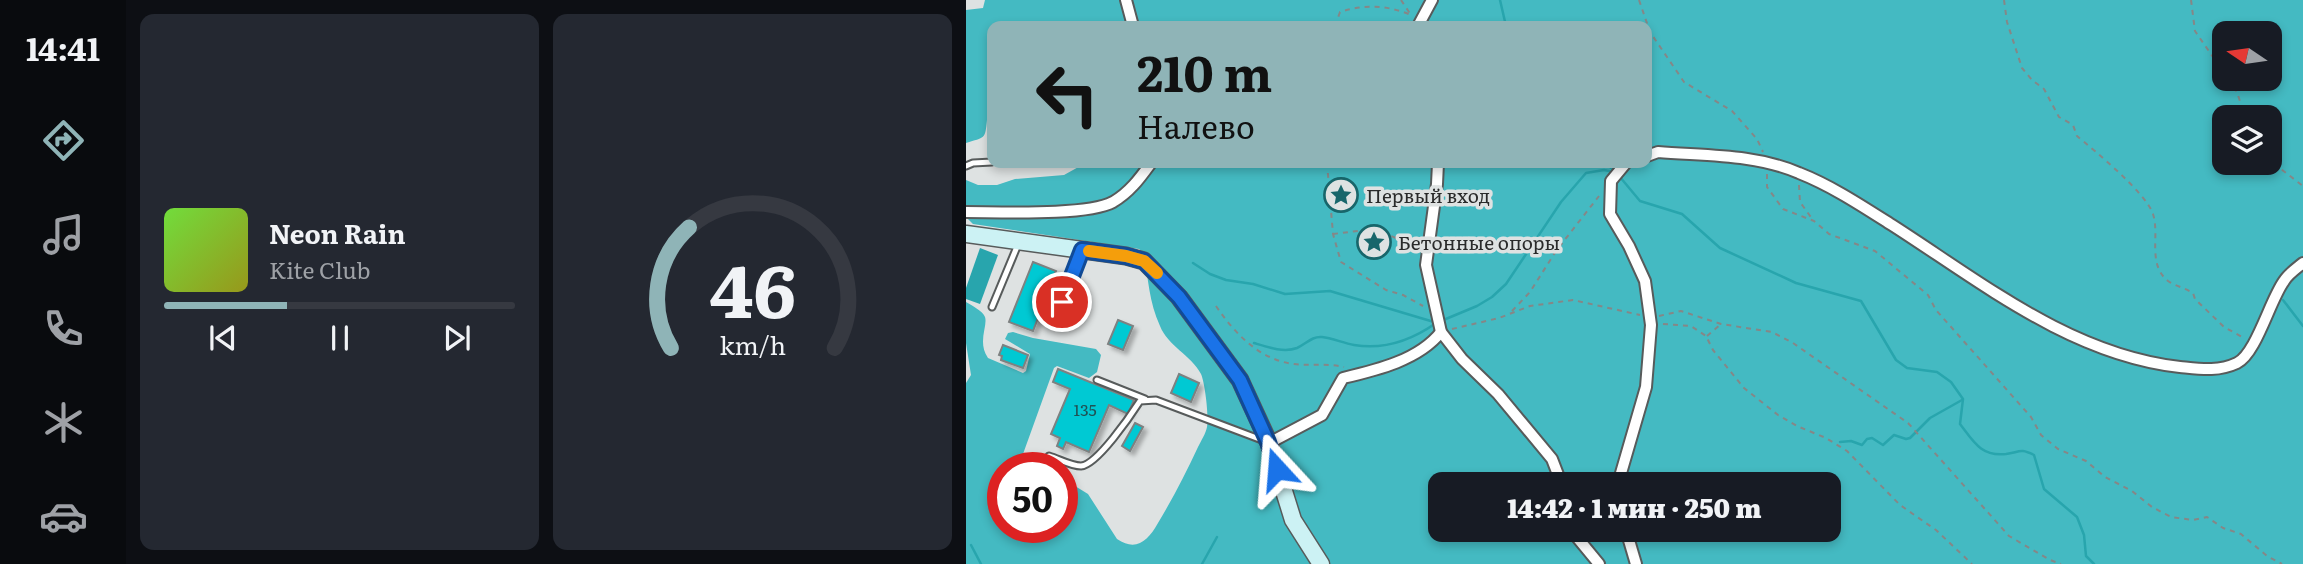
<!DOCTYPE html>
<html lang="ru">
<meta charset="utf-8">
<style>
body{margin:0;font-family:Literata,serif;background:#242831;color:#f1f3f6;height:100vh;display:flex;flex-direction:column;font-size:26px;white-space:nowrap}
*{box-sizing:border-box;margin:0}
p{font-size:23px;color:#9ea1a6}
.icon{flex:none;width:38px;height:38px;fill:none;stroke:currentColor;stroke-width:2;stroke-linecap:round;stroke-linejoin:round}
.map{position:relative;flex:1;overflow:hidden}
.drawer{display:flex;flex-direction:column;gap:14px;padding:14px;background:#0d0f14;width:840px}
.drawer>*{flex:none}
.top-card{position:absolute;left:21px;top:21px;width:665px;height:147px;border-radius:14px;box-shadow:0 4px 10px #0003;background:#8fb4b7;color:#111;overflow:hidden}
.needle{width:46px;rotate:283deg}
.buttons{position:absolute;left:1246px;top:21px;display:grid;gap:14px}
.buttons a{display:grid;place-items:center;width:70px;height:70px;border-radius:14px;background:#171b24;box-shadow:0 4px 10px #0003;font-size:35px}
.speed{position:absolute;left:21px;top:452px;display:flex;gap:14px;font-size:35px;font-weight:700;text-align:center}
.speed>*{display:grid;place-content:center;width:91px;height:91px;border-radius:50%;background:#171b24;box-shadow:0 4px 10px #0003;line-height:1}
.speed .limit{border:10px solid #d22;background:#fff;color:#111}
.pin{position:absolute;display:grid;place-items:center;width:60px;height:60px;color:#fff;margin:-30px;border:4px solid #fff;border-radius:50%;box-shadow:0 2px 7px #0007}
.me{position:absolute;width:77px;margin:-38px;rotate:341deg;stroke-linejoin:round;filter:drop-shadow(0 0 5px #0008)}
.turn{display:flex;align-items:center;gap:24px;height:147px;padding:0 35px;font-size:32px}
.turn .icon{width:91px;height:91px;stroke-width:2.5}
.turn b{display:block;font-size:49px;line-height:60px}
.drawer .card{flex:1;display:flex;flex-direction:column;justify-content:center;gap:10px;min-width:0;padding:0 24px;border-radius:14px;background:#242831}
.drawer .dial{align-items:center;gap:0}
.dial svg{height:182px;overflow:visible;fill:none;stroke:#363941;stroke-width:7;stroke-linecap:round;text-anchor:middle}
.dial text{fill:#f1f3f6;stroke:none}
.song{display:flex;align-items:center;gap:21px}
.cover{width:84px;height:84px;border-radius:10px;background:linear-gradient(135deg,hsl(100 70% 55%),hsl(60 70% 35%))}
.played{height:7px;border-radius:4px;background:linear-gradient(90deg,#8fb4b7 35%,#363941 35%)}
.keys{display:flex;justify-content:space-around;direction:ltr}
.drawer .tiles{flex:1;display:grid;gap:14px;grid-template-columns:repeat(2,1fr)}
.trip{position:absolute;left:462px;top:472px;width:413px;height:70px;border-radius:14px;background:#171b24;box-shadow:0 4px 10px #0003;font-weight:800;line-height:70px;text-align:center}
main{display:flex;flex:1;min-height:0}
.tabs{display:flex;flex-direction:column;width:126px;justify-content:space-around;align-items:center;background:#090b0e;color:#9ea1a6}
.tabs .icon{width:49px;height:49px}
.tabs .selected{color:#8fb4b7}
.tabs b{font-size:32px;color:#f1f3f6}
.map>svg:first-child{display:block}
.forest{fill:#44bac2;fill-rule:evenodd}
.water{fill:#28a5ad}
.lines{fill:none;stroke-linecap:round;stroke-linejoin:round}
.stream{stroke:#28a5ad;stroke-width:2.5}
.building{fill:#00c9d3;stroke:#7d8181;stroke-width:2;filter:url(#shadow)}
.service-casing{stroke:#575b5b;stroke-width:9}
.minor-casing{stroke:#575b5b;stroke-width:14}
.secondary-casing{stroke:#575b5b;stroke-width:19}
.path{stroke:#858787;stroke-width:2;stroke-dasharray:5 5;stroke-linecap:butt}
.service{stroke:#fff;stroke-width:5}
.minor{stroke:#fff;stroke-width:10}
.secondary{stroke:#ccf2f4;stroke-width:16}
.route-casing{stroke:#114b97;stroke-width:18}
.route{stroke:#1a73e8;stroke-width:12}
.slow{stroke:#f59e0b;stroke-width:12}
.labels{text-anchor:middle;dominant-baseline:central;stroke-width:7;stroke-linejoin:round;paint-order:stroke}
.number-label{font-size:16px;fill:#1f5254}
.poi-label{font-size:19px;fill:#292a2a;stroke:#dee2e2;text-anchor:start}
</style>
<main>
<nav class="tabs">
<b>14:41</b>
<svg class="icon selected" aria-label="directions" viewBox="0 0 24 24"><path d="M12 3l9 9-9 9-9-9zM9 14v-3h6M13 9l2 2-2 2"/></svg>
<svg class="icon" aria-label="music" viewBox="0 0 24 24"><path d="M9 18V5l10-2v13"/><circle cx="6" cy="18" r="3"/><circle cx="16" cy="16" r="3"/></svg>
<svg class="icon" aria-label="phone" viewBox="0 0 24 24"><path d="M5 4h4l2 5-3 2q2 4 5 5l2-3 5 2v4C11 20 4 13 5 4z"/></svg>
<svg class="icon" aria-label="climate" viewBox="0 0 24 24"><path d="M12 3v18M4 7l16 10M4 17L20 7"/></svg>
<svg class="icon" aria-label="car" viewBox="0 0 24 24"><path d="M5 17H2v-5l4-1 3-4h7l3 4 3 1v5h-3M9 17h6M6 11h13"/><circle cx="7" cy="17" r="2"/><circle cx="17" cy="17" r="2"/></svg>
</nav>
<section class="drawer">
<div class="tiles">
<div class="card">
<div class="song"><i class="cover"></i><div><b>Neon Rain</b><p>Kite Club</p></div></div>
<div class="played"></div>
<div class="keys"><svg class="icon" aria-label="previous" viewBox="0 0 24 24"><path d="M18 5L8 12l10 7zM5 5v14"/></svg><svg class="icon" aria-label="pause" viewBox="0 0 24 24"><path d="M8 5v14M16 5v14"/></svg><svg class="icon" aria-label="next" viewBox="0 0 24 24"><path d="M6 5l10 7-10 7zM19 5v14"/></svg></div>
</div>
<div class="card dial"><svg viewBox="0 0 100 80">
<path d="M14 69A42 42 0 1 1 86 69"/>
<path d="M14 69A42 42 0 0 1 22 16" stroke="#8fb4b7"/>
<text x="50" y="56" font-size="32" font-weight="700">46</text>
<text x="50" y="72" font-size="11">km/h</text>
</svg></div>
</div>
</section>
<div class="map">
<svg width="1337" height="564" viewBox="0 0 1337 564">
<defs>
<filter id="shadow"><feDropShadow dx="4" dy="4" stdDeviation="2" flood-color="#0004"/></filter>
</defs>
<rect width="100%" height="100%" fill="#dee2e2"/>
<path class="forest" d="M19,0H1337V564H0V383L5,375L0,343V302C5,305 17,311 19,317C22,326 11,342 22,358L57,373L60,371L64,354L39,339L42,333L47,332L67,338L130,349L135,355L131,372L123,378L91,366L88,368L57,454V458L76,467H37V527H96V478L122,494L151,539C170,552 182,541 192,523C207,498 220,473 232,447C235,441 240,433 241,427C243,417 239,383 235,374C225,355 202,346 194,326C183,302 182,278 178,253L173,249L7,224L0,217V180L12,185H31L49,179L98,175L116,165L137,163H681V26H26V118L21,120C19,140 19,137 0,143V10L17,8ZM1258,33H1304V79H1258ZM1258,117H1304V163H1258ZM474,485H863V530H474Z"/>
<polygon class="water" points="14,248 32,255 14,304 0,299 0,288"/>
<g class="lines">
<g class="stream">
<polyline points="534,0 540,26"/>
<polyline points="639,163 650,172"/>
<path d="M654,177L674,201L716,214L754,248L830,283L895,301L930,360L941,368L971,372L985,382L997,399L994,424C1007,441 1015,457 1040,454C1054,452 1054,448 1068,455L1078,489L1111,517L1118,535L1120,556L1128,564"/>
<polyline points="227,263 244,274 260,280 287,284 319,294 364,291 468,322"/>
<polyline points="1317,300 1337,326"/>
<polyline points="475,321 511,306 526,297 540,284 595,202 620,173 638,170 648,172"/>
<path d="M288,343C301,347 318,353 331,348C340,344 346,336 356,337C366,338 377,343 388,345C418,350 446,340 470,323"/>
<polyline points="874,442 885,441 896,445 901,439 906,438 917,445 928,435 940,439 944,438 964,418 996,400"/>
<polyline points="5,545 15,564"/>
<polyline points="236,564 251,537"/>
</g>
</g>
<g class="building">
<polygon points="67,262 90,271 67,331 43,322"/>
<polygon points="152,320 167,326 157,350 142,344"/>
<polygon points="37,345 62,355 57,368 35,360 36,356 33,355"/>
<polygon points="92,369 168,400 162,414 143,405 123,452 100,442 97,449 91,446 94,438 85,434 104,389 87,382"/>
<polygon points="213,374 233,383 225,402 205,393"/>
<polygon points="169,423 177,427 164,451 156,446"/>
</g>
<g class="lines">
<g class="service-casing">
<g id="service">
<polyline points="0,166 7,163 26,162"/>
<polyline points="26,307 53,242"/>
<polyline points="87,323 115,251"/>
<polyline points="131,380 179,399"/>
<path d="M83,456C93,459 105,466 115,466C131,465 165,415 174,401L190,400L296,440"/>
</g>
</g>
<g class="minor-casing">
<g id="minor">
<polyline points="160,0 167,26"/>
<polyline points="452,26 466,0"/>
<path d="M681,156L692,152C740,156 789,154 833,173C866,186 896,206 926,225C1015,282 1105,355 1214,367C1234,369 1252,372 1271,363C1290,354 1304,300 1318,281C1322,274 1331,268 1337,263"/>
<polyline points="472,163 471,184 460,265 475,332 496,359 532,394 586,459 596,485"/>
<path d="M0,212C33,212 121,216 147,202C164,192 174,178 185,163"/>
<path d="M303,443L356,415L377,378C411,370 453,360 475,332"/>
<polyline points="653,485 653,480 680,387 685,325 679,281 663,246 644,214 645,181 660,163"/>
<polyline points="605,530 633,564"/>
<polyline points="660,530 670,564"/>
</g>
</g>
<g class="secondary-casing">
<polyline id="secondary" points="0,234 160,256 178,261 213,297 274,380 303,443 327,520 355,564"/>
</g>
<g class="path">
<polyline points="435,0 445,15"/>
<polyline points="673,0 684,32 718,82 766,111 791,139 797,152"/>
<path d="M1038,0L1041,22L1056,68L1066,80L1078,89L1093,117L1107,125L1111,136C1129,151 1180,193 1187,214C1194,236 1181,264 1202,281C1209,286 1219,288 1227,293L1229,299L1258,327L1278,338"/>
<polyline points="1225,0 1229,31 1258,73"/>
<path d="M369,26L374,12C399,4 421,5 445,15"/>
<polyline points="1262,79 1271,92 1279,117"/>
<polyline points="1304,154 1311,166 1337,186"/>
<polyline points="361,163 367,234 375,262 420,290 437,295 457,306"/>
<polyline points="801,174 801,187 817,209 848,221 863,234 909,251 962,295 970,310 1065,417 1075,435 1092,449 1120,461 1139,477 1166,491 1186,507 1205,517 1227,520 1241,517 1257,528 1275,534 1301,556 1316,564"/>
<polyline points="833,185 834,202 847,220"/>
<polyline points="367,234 407,229 443,243 452,243"/>
<path d="M250,306C269,334 294,360 328,364C345,366 361,363 378,367"/>
<polyline points="546,311 564,292 590,251 633,196"/>
<polyline points="693,316 715,311 755,324 806,332 827,343 942,423 1043,536 1084,560 1095,564"/>
<polyline points="697,324 725,326 740,336 747,350 778,388 812,415 831,426 860,438 881,451 934,505 970,530 1006,564"/>
<polyline points="486,329 533,318 564,306 607,300 674,315"/>
<polyline points="741,336 755,324"/>
</g>
<use href="#service" class="service"/>
<use href="#minor" class="minor"/>
<use href="#secondary" class="secondary"/>
</g>
<g class="lines">
<g class="route-casing">
<polyline id="route" points="96,302 116,250 160,256 178,261 213,297 274,380 302,442 311,469"/>
</g>
<use href="#route" class="route"/>
<polyline class="slow" points="123,251 160,256 178,261 191,273"/>
</g>
<defs>
<g id="sight-ring" transform="scale(1.75)"><circle r="9.5" fill="#dee2e2" stroke="#18666b" stroke-width="1.5"/><path d="M0-6L1.8-2.2L6-1.7L2.9 1.2L3.7 5.4L0 3.3L-3.7 5.4L-2.9 1.2L-6-1.7L-1.8-2.2Z" fill="#18666b"/></g>
</defs>
<g fill-rule="evenodd">
<use href="#sight-ring" x="375" y="195"/>
<use href="#sight-ring" x="408" y="242"/>
</g>
<g class="labels">
<g class="number-label">
<text x="119" y="409">135</text>
</g>
<g class="poi-label">
<text x="400" y="195">Первый вход</text>
<text x="432" y="242">Бетонные опоры</text>
</g>
</g>
</svg>
<div class="buttons">
<a><svg class="needle" viewBox="-14 -14 28 28"><path d="M0-13l5 13h-10z" fill="#e53935"/><path d="M0 13l5-13h-10z" fill="#9ea1a6"/></svg></a>
<a><svg class="icon" aria-label="layers" viewBox="0 0 24 24"><path d="M12 4l9 5-9 5-9-5zM3 14l9 5 9-5"/></svg></a>
</div>
<div class="speed"><div class="limit">50</div></div>
<div class="pin" style="left:96px;top:302px;background:#d93025"><svg class="icon" aria-label="arrive" viewBox="0 0 24 24"><path d="M6 21V4h12l-3 4 3 4H6"/></svg></div>
<svg class="me" style="left:311px;top:469px" viewBox="-20 -20 40 40"><path d="M0-17L14 15 0 8-14 15z" fill="#1a73e8" stroke="#fff" stroke-width="4"/></svg>
<div class="trip">14:42 · 1 мин · 250 m</div>
<div class="top-card">
<div class="turn"><svg class="icon" aria-label="left" viewBox="0 0 24 24"><path d="M17 20v-9H6M10 6l-5 5 5 5"/></svg><div><b>210 m</b>Налево</div></div>
</div>
</div>
</main>
